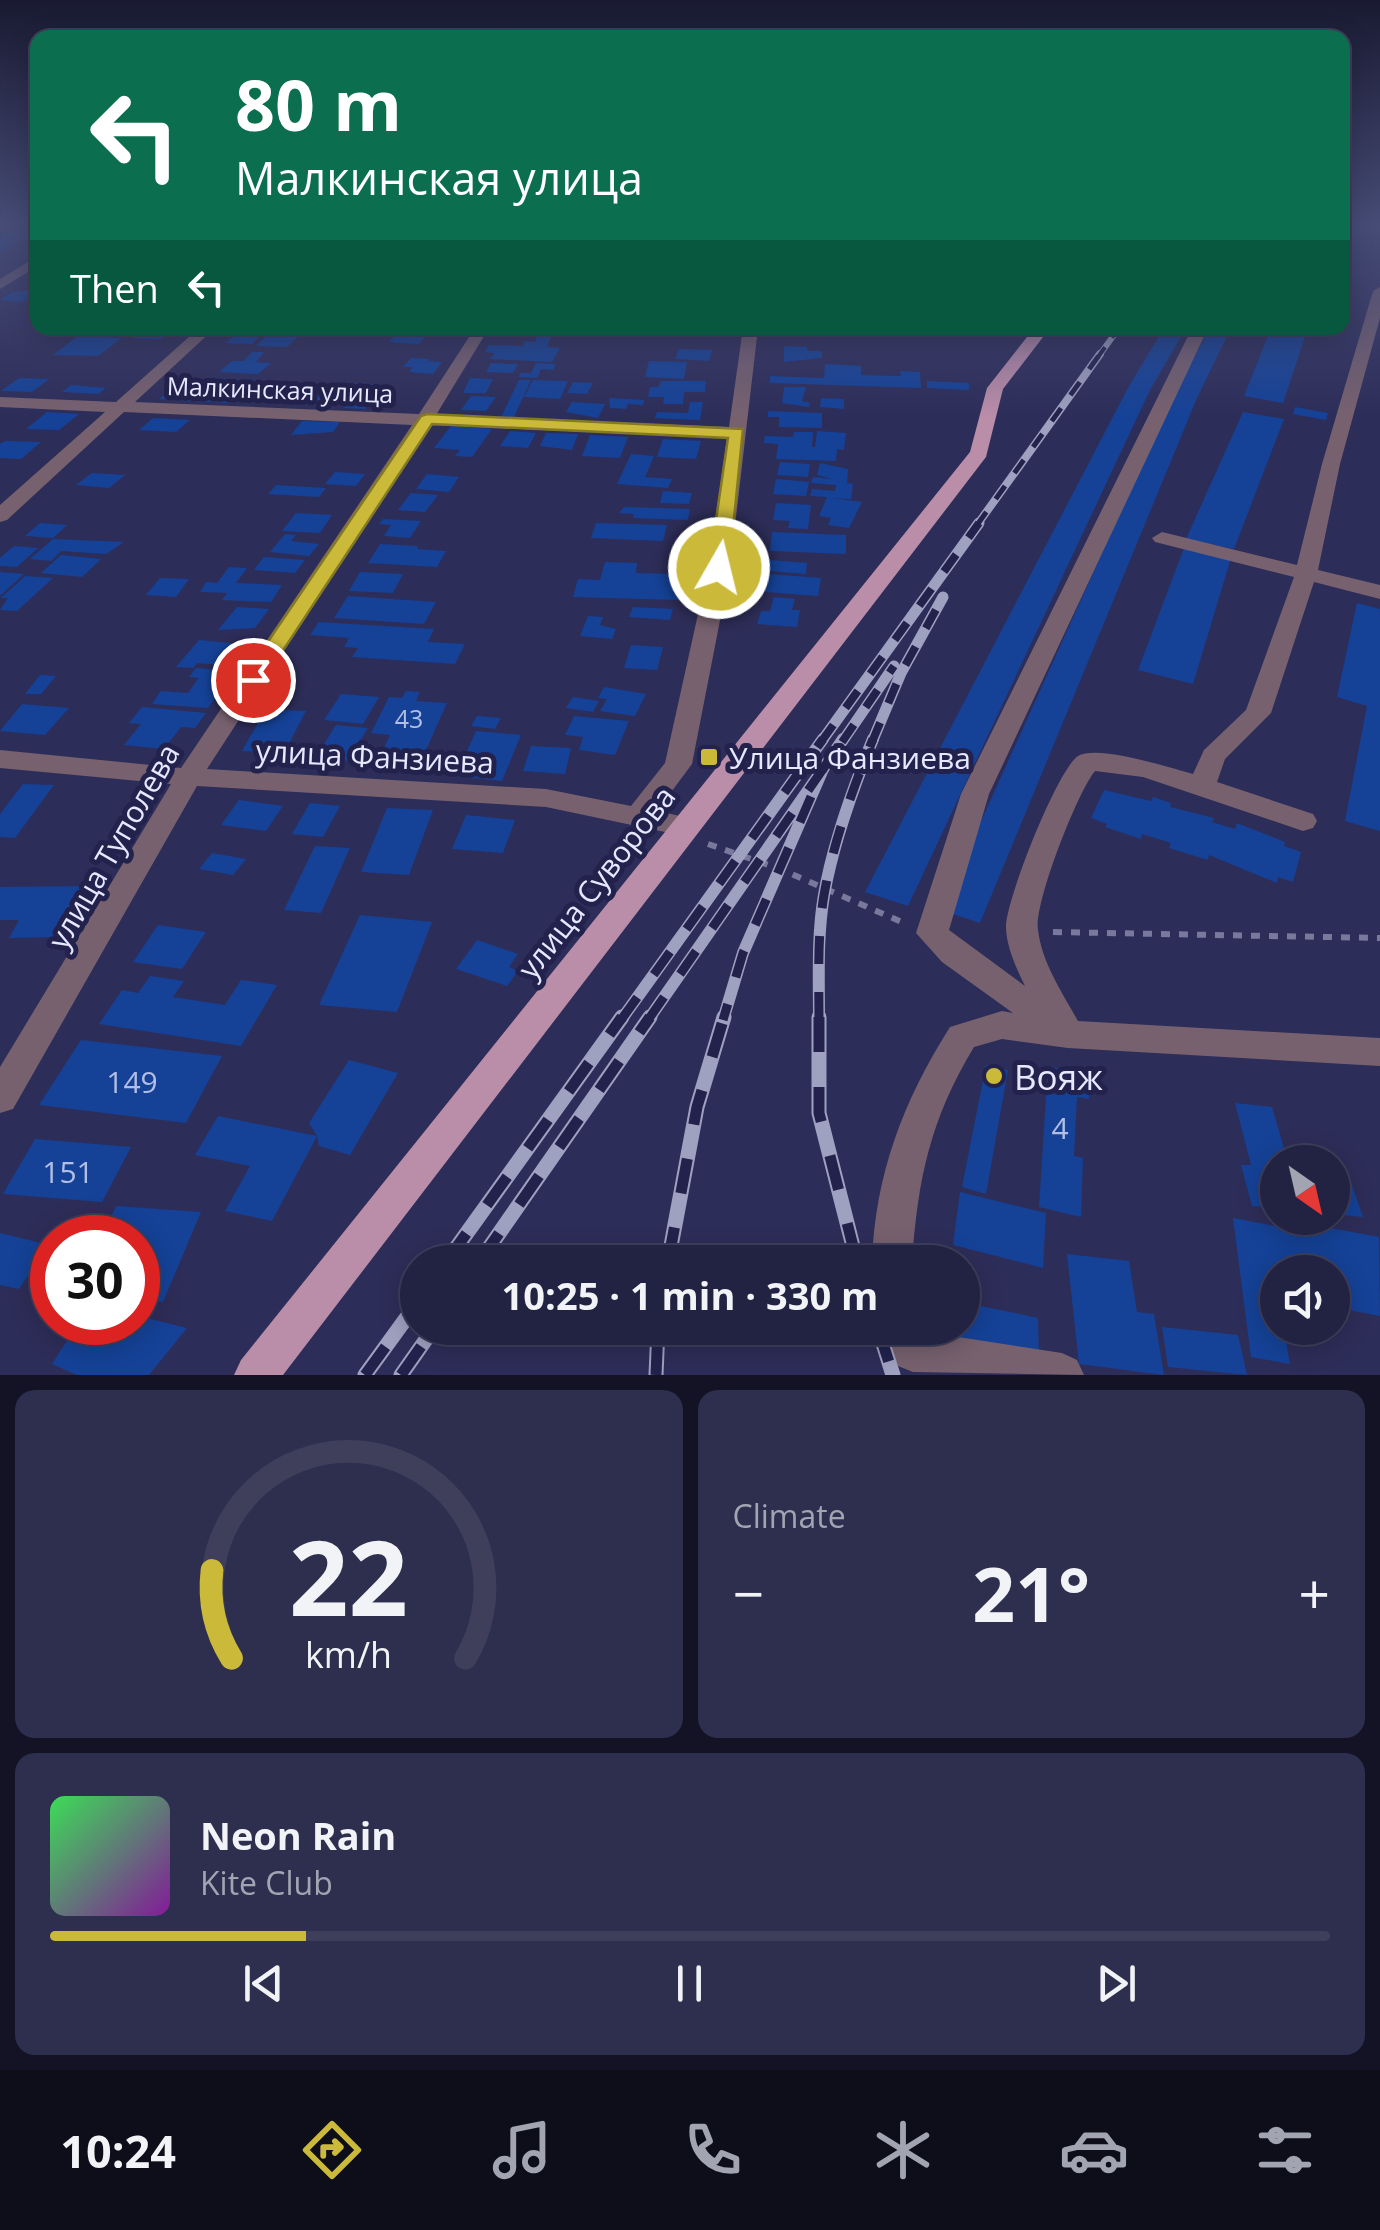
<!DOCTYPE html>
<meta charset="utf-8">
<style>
body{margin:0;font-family:"Open Sans",sans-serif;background:#2e2f4e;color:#f1f3f6;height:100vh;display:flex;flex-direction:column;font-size:38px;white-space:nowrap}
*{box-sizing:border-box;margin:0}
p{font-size:32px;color:#a2a4b2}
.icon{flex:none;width:55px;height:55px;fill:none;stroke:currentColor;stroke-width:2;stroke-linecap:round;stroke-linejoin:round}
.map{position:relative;height:1375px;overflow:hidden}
.sheet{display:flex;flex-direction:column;gap:15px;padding:15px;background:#131325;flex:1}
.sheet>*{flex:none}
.hud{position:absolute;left:30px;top:30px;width:1320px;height:305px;border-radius:20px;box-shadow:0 5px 25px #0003,0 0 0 2px #3f3f5c;background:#0b6e4f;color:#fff;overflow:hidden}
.needle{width:65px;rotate:146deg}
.buttons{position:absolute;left:1260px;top:1145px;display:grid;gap:20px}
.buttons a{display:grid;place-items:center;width:90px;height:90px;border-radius:50%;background:#222243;box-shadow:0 5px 25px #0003,0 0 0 2px #3f3f5c;font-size:50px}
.speed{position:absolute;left:30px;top:1215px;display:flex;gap:20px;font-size:50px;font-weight:700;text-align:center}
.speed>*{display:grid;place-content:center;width:130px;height:130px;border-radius:50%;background:#222243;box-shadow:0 5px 25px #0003,0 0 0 2px #3f3f5c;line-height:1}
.speed .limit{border:15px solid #d22;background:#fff;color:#111}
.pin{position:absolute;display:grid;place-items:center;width:85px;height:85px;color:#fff;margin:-42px;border:5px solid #fff;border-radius:50%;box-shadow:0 2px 10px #0007}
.me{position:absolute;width:110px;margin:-55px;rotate:8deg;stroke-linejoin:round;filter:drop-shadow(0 0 8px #0008)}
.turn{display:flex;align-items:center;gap:35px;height:210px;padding:0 40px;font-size:45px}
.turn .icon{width:130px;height:130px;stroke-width:2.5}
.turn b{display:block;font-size:70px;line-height:85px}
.then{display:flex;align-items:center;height:95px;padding:0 40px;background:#0003;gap:20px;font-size:38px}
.big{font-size:75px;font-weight:700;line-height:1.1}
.sheet .widget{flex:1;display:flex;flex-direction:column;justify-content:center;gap:15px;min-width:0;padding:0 35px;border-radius:20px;background:#2e2f4e}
.sheet .dial{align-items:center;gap:0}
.dial svg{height:260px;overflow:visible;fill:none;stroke:#3f3f5c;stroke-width:7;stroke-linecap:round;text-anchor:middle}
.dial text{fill:#f1f3f6;stroke:none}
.song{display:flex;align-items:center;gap:30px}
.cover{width:120px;height:120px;border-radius:15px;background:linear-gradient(135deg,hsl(130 70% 55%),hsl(290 70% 35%))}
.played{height:10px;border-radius:5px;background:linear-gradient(90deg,#cbba39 20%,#3f3f5c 20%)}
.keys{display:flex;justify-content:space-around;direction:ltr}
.heat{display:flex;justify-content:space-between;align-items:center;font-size:55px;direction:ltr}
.sheet .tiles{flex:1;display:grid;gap:15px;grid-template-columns:1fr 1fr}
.widget:last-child{grid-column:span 2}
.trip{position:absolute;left:400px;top:1245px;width:580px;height:100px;border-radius:50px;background:#222243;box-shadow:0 5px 25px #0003,0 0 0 2px #3f3f5c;font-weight:700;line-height:100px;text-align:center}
.menu{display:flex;height:160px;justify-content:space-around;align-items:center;background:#0e0e1b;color:#a2a4b2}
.menu .icon{width:70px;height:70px}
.menu .selected{color:#cbba39}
.menu b{font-size:45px;color:#f1f3f6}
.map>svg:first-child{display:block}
.building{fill:#154297}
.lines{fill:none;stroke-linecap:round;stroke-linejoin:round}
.path{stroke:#78799d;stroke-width:6;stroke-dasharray:9 9;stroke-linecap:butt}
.minor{fill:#77616f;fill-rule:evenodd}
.major{fill:#ba8da9;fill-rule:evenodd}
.rail-far4-casing{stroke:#9fa1c0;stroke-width:6}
.rail-far3-casing{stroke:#9fa1c0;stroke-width:8}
.rail-far2-casing{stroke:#9fa1c0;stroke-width:11}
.rail-far1-casing{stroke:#9fa1c0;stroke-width:12}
.rail-casing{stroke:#9fa1c0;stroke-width:15}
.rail-far4{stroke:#23224d;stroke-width:4;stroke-dasharray:12;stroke-linecap:butt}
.rail-far3{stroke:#23224d;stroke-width:5;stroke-dasharray:16;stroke-linecap:butt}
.rail-far2{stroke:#23224d;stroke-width:8;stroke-dasharray:21;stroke-linecap:butt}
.rail-far1{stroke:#23224d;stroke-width:9;stroke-dasharray:28;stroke-linecap:butt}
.rail{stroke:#23224d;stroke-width:11;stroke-dasharray:35;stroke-linecap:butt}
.route{fill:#cbba39;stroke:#847925;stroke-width:2.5}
.poi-dot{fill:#cbba39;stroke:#23224d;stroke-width:4}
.labels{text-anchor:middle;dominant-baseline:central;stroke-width:10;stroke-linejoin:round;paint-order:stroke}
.far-street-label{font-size:25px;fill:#e5e8ff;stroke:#23224d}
.number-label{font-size:25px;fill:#b1bee5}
.street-label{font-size:30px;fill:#e5e8ff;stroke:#23224d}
.poi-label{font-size:30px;fill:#e5e8ff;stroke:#23224d;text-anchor:start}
.near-number-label{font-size:30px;fill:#b1bee5}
.near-poi-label{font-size:35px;fill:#e5e8ff;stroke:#23224d;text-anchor:start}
</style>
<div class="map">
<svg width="1380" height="1375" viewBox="0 0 1380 1375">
<rect width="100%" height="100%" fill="#2d2d59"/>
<g class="building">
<polygon points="5,232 32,233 0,253 0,236"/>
<polygon points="36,290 23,302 0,300 13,292"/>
<polygon points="144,328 173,329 161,339 131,338"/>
<polygon points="1164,328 1186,328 1150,390 908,906 865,892 1129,386"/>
<polygon points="1210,328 1231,328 1197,398 980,923 941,910 1174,394"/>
<polygon points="1271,328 1308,328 1283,403 1244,396"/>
<polygon points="401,330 418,331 415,333 428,334 419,344 389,342"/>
<polygon points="238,332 256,333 252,336 260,336 252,344 226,343"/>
<polygon points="269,333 300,335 287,347 256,346"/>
<polygon points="538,334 552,334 547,347 560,348 552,362 490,359 495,353 485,352 489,345 523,346 525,341 535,342"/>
<polygon points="78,336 122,338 98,356 53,355"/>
<polygon points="784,346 807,347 807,351 822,351 822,358 784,362"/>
<polygon points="679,349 712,350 709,361 675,359"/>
<polygon points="252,352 264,352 256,362 271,363 258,374 219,372 232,361 244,361"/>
<polygon points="411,358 430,359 428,361 442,362 433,374 409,372 413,367 403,367"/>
<polygon points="649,361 687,362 684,379 645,377"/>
<polygon points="491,363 518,364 513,373 486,372"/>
<polygon points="536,363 556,364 553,370 541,369 537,378 518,377 521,373 531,373"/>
<polygon points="825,364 861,366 861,375 901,376 900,371 920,372 921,388 770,383 770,376 824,378"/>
<polygon points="19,378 49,379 32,392 1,391"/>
<polygon points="214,378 258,380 228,403 159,399 178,383 207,384"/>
<polygon points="470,378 493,379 486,393 463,393"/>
<polygon points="519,380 531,380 514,417 501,417"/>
<polygon points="533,380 568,381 560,399 524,397"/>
<polygon points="661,381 706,381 705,392 684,392 683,404 663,404 664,397 648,397 650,387 658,387"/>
<polygon points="927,381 969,383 969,390 927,388"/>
<polygon points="573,382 593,383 587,394 567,393"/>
<polygon points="348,383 374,384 371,388 381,388 365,409 344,408 354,395 338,395"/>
<polygon points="71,385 106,388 98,394 62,392"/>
<polygon points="784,387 806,387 802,401 810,403 809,407 782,403"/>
<polygon points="295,395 323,397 317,405 288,403"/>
<polygon points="471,396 496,397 486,411 461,410"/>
<polygon points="609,398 644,400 643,405 628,404 626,409 610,408"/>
<polygon points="821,398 844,399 844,409 820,407"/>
<polygon points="572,402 605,404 598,418 566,412"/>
<polygon points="690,402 703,402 700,420 655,418 657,412 688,413"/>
<polygon points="1295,407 1328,413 1326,420 1293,414"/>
<polygon points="768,411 822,413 822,428 779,427 779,417 768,417"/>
<polygon points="47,412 79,414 59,430 26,429"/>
<polygon points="1243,412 1284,419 1234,549 1186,539"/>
<polygon points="153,418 190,420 176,432 139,430"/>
<polygon points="302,421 340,422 333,432 291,435"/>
<polygon points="451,426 492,429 472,457 455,456 460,450 434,448"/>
<polygon points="510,431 536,433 528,448 500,446"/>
<polygon points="817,431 846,433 844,450 837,449 836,461 776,459 778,444 764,443 765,436 793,437 794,432 813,432 812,447 815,447"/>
<polygon points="546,433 578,434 572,450 540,446"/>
<polygon points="590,435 628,437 620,458 582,456"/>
<polygon points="663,439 701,441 696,459 657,457"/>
<polygon points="5,441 41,442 21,459 0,458 0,444"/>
<polygon points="631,454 654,456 645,477 672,479 668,488 617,484"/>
<polygon points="780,462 810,464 808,477 777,475"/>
<polygon points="820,463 848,469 847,483 853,484 851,499 831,498 862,502 849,528 828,525 831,518 819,516 827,497 810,496 812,489 835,491 836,485 811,483 813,477 833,479 817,475"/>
<polygon points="335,472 365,474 356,486 325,484"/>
<polygon points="92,473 125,475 109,488 76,485"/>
<polygon points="427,474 459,477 449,492 416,489"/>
<polygon points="776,479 809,482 806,496 773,494"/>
<polygon points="276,485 326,488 319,497 268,494"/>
<polygon points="663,491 692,493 689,504 660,503"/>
<polygon points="411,493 438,495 425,512 398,510"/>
<polygon points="776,503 811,505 808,529 788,528 790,521 773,520"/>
<polygon points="624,507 690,509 688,520 633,518 634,514 619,513"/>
<polygon points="296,513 332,515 320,533 282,531"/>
<polygon points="383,519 421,521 410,538 384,536 391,525 379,524"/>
<polygon points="40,523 67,525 53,538 25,536"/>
<polygon points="596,523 667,525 663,541 591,538"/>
<polygon points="772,532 846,535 846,554 770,551"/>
<polygon points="285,534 296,535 291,541 319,544 309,556 270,552"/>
<polygon points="53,539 124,542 106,554 61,551 51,561 30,559"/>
<polygon points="380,544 418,546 417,549 446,551 437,567 368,563"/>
<polygon points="14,546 38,548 17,567 0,566 0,558"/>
<polygon points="1184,548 1231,558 1193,684 1138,670"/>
<polygon points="61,555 101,559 82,577 41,573"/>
<polygon points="264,557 305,560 295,573 254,570"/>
<polygon points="770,560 807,563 806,574 768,571"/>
<polygon points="605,562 637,563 636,573 676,574 677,600 573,597 578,579 600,580"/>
<polygon points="229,567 247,568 236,583 282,585 271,602 222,600 227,593 200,592 206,582 217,583"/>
<polygon points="0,572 24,574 0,596"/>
<polygon points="360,572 403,574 393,593 349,591"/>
<polygon points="769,574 821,578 818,596 765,592"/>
<polygon points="25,576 53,578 17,611 0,610 8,598 1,598"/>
<polygon points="160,578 189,579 176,597 146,595"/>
<polygon points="348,596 436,602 424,624 334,618"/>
<polygon points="774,597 795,599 792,610 800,610 797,627 757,624 761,611 770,611"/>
<polygon points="1357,603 1380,609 1380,831 1345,821 1367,706 1337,697"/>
<polygon points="237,607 269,609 255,628 218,630"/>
<polygon points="633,607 673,609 670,620 629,617"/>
<polygon points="588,616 603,617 600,625 616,629 612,639 580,636"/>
<polygon points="319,622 434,629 428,642 465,644 455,664 352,657 358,648 344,647 349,638 310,635"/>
<polygon points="199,640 240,644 223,665 197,663 193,668 176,667"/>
<polygon points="631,645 663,647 657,670 624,668"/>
<polygon points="196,668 234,671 208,708 152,704 161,691 188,693 199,678 189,677"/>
<polygon points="40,675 56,676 41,694 25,694"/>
<polygon points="604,687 646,694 635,716 600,711 607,699 598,698"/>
<polygon points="406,691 420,692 416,701 447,703 417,770 375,767 390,735 371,733 389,697 402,698"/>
<polygon points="341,694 379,697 363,724 324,720"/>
<polygon points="573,697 599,701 593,712 566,708"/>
<polygon points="22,704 69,708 45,735 0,731"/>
<polygon points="142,707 206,713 195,728 181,727 164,749 124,745 141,724 129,723"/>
<polygon points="278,710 306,711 284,753 242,751 259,721 270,719"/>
<polygon points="477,716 501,718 495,729 471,726"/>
<polygon points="574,716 629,721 615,755 579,750 583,737 565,735"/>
<polygon points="336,725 368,728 348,761 316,757"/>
<polygon points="476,731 521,735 502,781 456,776"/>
<polygon points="531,746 571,748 565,774 523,771"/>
<polygon points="23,784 54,785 15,838 0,837 0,814"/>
<polygon points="1104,790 1151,801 1153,797 1171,803 1170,807 1214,818 1212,822 1235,829 1237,823 1285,842 1284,846 1301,852 1293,882 1278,877 1277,883 1209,855 1208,860 1169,848 1171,843 1142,834 1141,839 1105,827 1107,824 1091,818"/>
<polygon points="239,800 283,806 266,831 221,825"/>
<polygon points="310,803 340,806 323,837 292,834"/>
<polygon points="387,808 433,810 409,875 361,872"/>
<polygon points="466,815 515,820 503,853 452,849"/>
<polygon points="315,846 350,848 321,913 284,910"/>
<polygon points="212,853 246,859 233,875 199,869"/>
<polygon points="84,886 56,937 9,938 19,920 0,920 0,887"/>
<polygon points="360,915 432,922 397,1012 319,1005"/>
<polygon points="158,925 206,932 182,969 133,962"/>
<polygon points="477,940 518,954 509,967 518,971 507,986 456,969"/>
<polygon points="150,976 184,981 173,997 225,1005 241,980 277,985 241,1046 99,1024 122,990 138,993"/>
<polygon points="81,1040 222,1056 186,1123 39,1105"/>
<polygon points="349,1060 398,1073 350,1155 319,1146 317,1136 272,1221 225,1211 250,1166 195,1155 218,1116 317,1136 309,1123"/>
<polygon points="986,1065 1008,1070 986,1194 962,1187"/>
<polygon points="1048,1066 1090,1075 1089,1099 1077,1097 1074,1156 1083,1158 1081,1217 1039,1207"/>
<polygon points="1235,1103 1272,1107 1288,1162 1278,1162 1278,1208 1252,1206 1241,1165 1251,1165"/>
<polygon points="35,1139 131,1147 102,1202 3,1194"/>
<polygon points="1332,1172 1348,1174 1363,1217 1332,1214"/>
<polygon points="960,1192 1046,1213 1043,1268 953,1245"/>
<polygon points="116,1206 201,1212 163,1302 138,1300 138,1238 101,1238"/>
<polygon points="1233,1218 1311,1233 1309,1224 1379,1237 1380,1316 1338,1308 1342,1330 1332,1328 1332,1272 1278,1272 1278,1328 1284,1328 1290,1364 1251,1357"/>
<polygon points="0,1233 49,1245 19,1289 0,1285"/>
<polygon points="1067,1254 1129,1261 1137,1312 1154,1314 1164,1375 1079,1364"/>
<polygon points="962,1302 1038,1318 1039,1360 954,1346 934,1328 962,1328"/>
<polygon points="138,1316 187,1328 149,1375 77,1375 52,1364 79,1322 138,1322"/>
<polygon points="1162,1327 1238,1335 1247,1375 1168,1367"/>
</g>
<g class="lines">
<g class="path">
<polyline points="708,844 780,869 904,923"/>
<polyline points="1053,932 1380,938"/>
</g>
<g class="minor">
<polygon points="38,256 38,266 0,289 0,279"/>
<path d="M1380,287V318L1340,464L1318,570L1380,585V599L1314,582L1271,713L1225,759L1217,782L1313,814L1317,821L1313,828L1303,831L1143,777L1095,771C1077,793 1034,903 1038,930C1042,963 1062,992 1078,1021L1380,1038V1066L1068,1048L1002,1039L974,1047C930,1120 918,1178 912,1262H872C875,1175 903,1101 950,1027L1002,1011L1013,1013L942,962L916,933L961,794L1192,328H1208L989,794L949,930L1025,986C1017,970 1006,946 1006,927C1005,902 1057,770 1078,756C1097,744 1171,768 1193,774L1204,750L1246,710L1294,577L1155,542L1152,538L1162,532L1297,565L1322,464L1373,291Z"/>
<path d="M199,328H215L135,402L419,414L475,328H489L436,415L729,427L743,328H758L730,569L692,764L657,811L694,819L698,826L694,833L684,836L546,807L197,786L13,1109L0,1113V1067L171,784L0,768V750L181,768L412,425L124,412L7,520L0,522V505L105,412L0,407V397L116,402ZM430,425L727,438L708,569L665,763L631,806L546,789L207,769Z"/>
<polygon points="881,1328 924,1328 926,1332 1062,1353 1077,1360 1084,1375 913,1372 898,1366"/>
</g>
<polygon class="major" points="1034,328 1050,328 1003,389 986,457 283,1375 234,1375 241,1360 970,452 987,388"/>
<g class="rail-far4-casing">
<polyline id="rail-far4" points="1098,357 1119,328"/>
</g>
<g class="rail-far3-casing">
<polyline id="rail-far3" points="977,525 1100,354"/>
</g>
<g class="rail-far2-casing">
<g id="rail-far2">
<polyline points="821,742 979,523"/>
<polyline points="842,742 894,666"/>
<polyline points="872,742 901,673 943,597"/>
</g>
</g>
<g class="rail-far1-casing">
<g id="rail-far1">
<polyline points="823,769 843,739"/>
<polyline points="621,1020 823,739"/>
<polyline points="648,1020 823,769 743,953 723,1020"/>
<path d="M819,1020C819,978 817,936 824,895C833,843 853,788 873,739"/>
</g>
</g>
<g class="rail-casing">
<g id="rail">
<polyline points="819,1017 819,1113 857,1262"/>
<polyline points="446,1262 622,1017"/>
<polyline points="479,1262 650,1017"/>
<polyline points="668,1262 697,1107 724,1017"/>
<polyline points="878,1328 893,1375"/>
<polyline points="365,1375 418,1302"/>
<polyline points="401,1375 434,1328"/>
<polyline points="656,1375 658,1328"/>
</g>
</g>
<use href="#rail-far4" class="rail-far4"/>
<use href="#rail-far3" class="rail-far3"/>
<use href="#rail-far2" class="rail-far2"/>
<use href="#rail-far1" class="rail-far1"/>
<use href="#rail" class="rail"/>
</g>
<linearGradient id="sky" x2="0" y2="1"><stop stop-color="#191931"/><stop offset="0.54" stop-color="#464c76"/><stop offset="1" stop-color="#464c76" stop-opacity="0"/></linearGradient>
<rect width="1380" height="417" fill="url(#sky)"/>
<polygon class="route" points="427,414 743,429 729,568 719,574 709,568 728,438 432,424 261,684 245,684 242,680 421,416"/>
<g class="poi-dot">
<rect x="699" y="747" width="20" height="20" rx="5"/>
<circle cx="994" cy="1076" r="10"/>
</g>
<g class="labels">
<g class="far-street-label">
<text transform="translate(280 389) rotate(2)">Малкинская улица</text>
</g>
<g class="number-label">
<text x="409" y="718">43</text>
</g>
<g class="street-label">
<text transform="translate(375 756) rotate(3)">улица Фанзиева</text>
<text transform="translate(113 846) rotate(-60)">улица Туполева</text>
<text transform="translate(596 882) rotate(-52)">улица Суворова</text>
</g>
<g class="poi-label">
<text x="729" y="757">Улица Фанзиева</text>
</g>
<g class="near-number-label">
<text x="132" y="1081">149</text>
<text x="1060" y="1127">4</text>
<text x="68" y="1171">151</text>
</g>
<g class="near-poi-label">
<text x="1014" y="1076">Вояж</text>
</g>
</g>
</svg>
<div class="buttons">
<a><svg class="needle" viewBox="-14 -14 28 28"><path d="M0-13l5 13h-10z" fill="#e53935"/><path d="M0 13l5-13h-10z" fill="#a2a4b2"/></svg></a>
<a><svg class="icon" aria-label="sound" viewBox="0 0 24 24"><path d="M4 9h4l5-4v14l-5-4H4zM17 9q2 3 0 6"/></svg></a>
</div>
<div class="speed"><div class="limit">30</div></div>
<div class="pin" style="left:253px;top:680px;background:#d93025"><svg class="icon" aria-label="arrive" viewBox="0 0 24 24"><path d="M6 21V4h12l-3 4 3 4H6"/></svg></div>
<svg class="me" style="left:719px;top:568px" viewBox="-20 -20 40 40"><circle r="17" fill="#cbba39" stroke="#fff" stroke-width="3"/><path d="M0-11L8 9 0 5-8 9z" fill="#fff"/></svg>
<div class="trip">10:25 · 1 min · 330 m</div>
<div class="hud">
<div class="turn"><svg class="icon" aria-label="left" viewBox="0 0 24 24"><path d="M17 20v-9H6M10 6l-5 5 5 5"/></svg><div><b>80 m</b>Малкинская улица</div></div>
<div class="then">Then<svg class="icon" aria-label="left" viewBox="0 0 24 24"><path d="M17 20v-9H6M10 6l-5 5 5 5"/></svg></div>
</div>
</div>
<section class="sheet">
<div class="tiles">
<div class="widget dial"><svg viewBox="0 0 100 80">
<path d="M14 69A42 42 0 1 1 86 69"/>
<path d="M14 69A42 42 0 0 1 8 42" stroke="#cbba39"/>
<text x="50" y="56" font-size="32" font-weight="700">22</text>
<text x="50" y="72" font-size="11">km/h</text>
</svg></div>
<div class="widget"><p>Climate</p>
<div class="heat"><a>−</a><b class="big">21°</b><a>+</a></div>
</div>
<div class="widget">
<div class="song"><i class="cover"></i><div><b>Neon Rain</b><p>Kite Club</p></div></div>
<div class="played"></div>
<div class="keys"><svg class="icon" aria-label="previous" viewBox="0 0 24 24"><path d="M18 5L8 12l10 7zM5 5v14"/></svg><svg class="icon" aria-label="pause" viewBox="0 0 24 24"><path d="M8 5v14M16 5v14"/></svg><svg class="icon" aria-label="next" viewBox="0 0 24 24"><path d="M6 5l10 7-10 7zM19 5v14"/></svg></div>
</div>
</div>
</section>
<nav class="menu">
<b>10:24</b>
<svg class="icon selected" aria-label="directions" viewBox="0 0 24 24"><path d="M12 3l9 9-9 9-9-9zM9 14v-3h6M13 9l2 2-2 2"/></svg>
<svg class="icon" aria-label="music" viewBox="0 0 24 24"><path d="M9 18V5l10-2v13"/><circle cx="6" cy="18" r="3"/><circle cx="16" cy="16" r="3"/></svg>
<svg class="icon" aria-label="phone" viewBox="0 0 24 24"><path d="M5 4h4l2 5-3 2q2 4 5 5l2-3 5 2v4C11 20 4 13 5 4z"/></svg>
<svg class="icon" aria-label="climate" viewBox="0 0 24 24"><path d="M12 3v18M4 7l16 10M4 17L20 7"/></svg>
<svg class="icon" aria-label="car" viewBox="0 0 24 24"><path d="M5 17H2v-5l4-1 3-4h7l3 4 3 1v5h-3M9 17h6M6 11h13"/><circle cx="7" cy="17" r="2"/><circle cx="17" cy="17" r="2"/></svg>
<svg class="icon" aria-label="filters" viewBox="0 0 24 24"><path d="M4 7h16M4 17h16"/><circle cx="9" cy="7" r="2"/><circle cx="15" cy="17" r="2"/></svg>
</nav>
